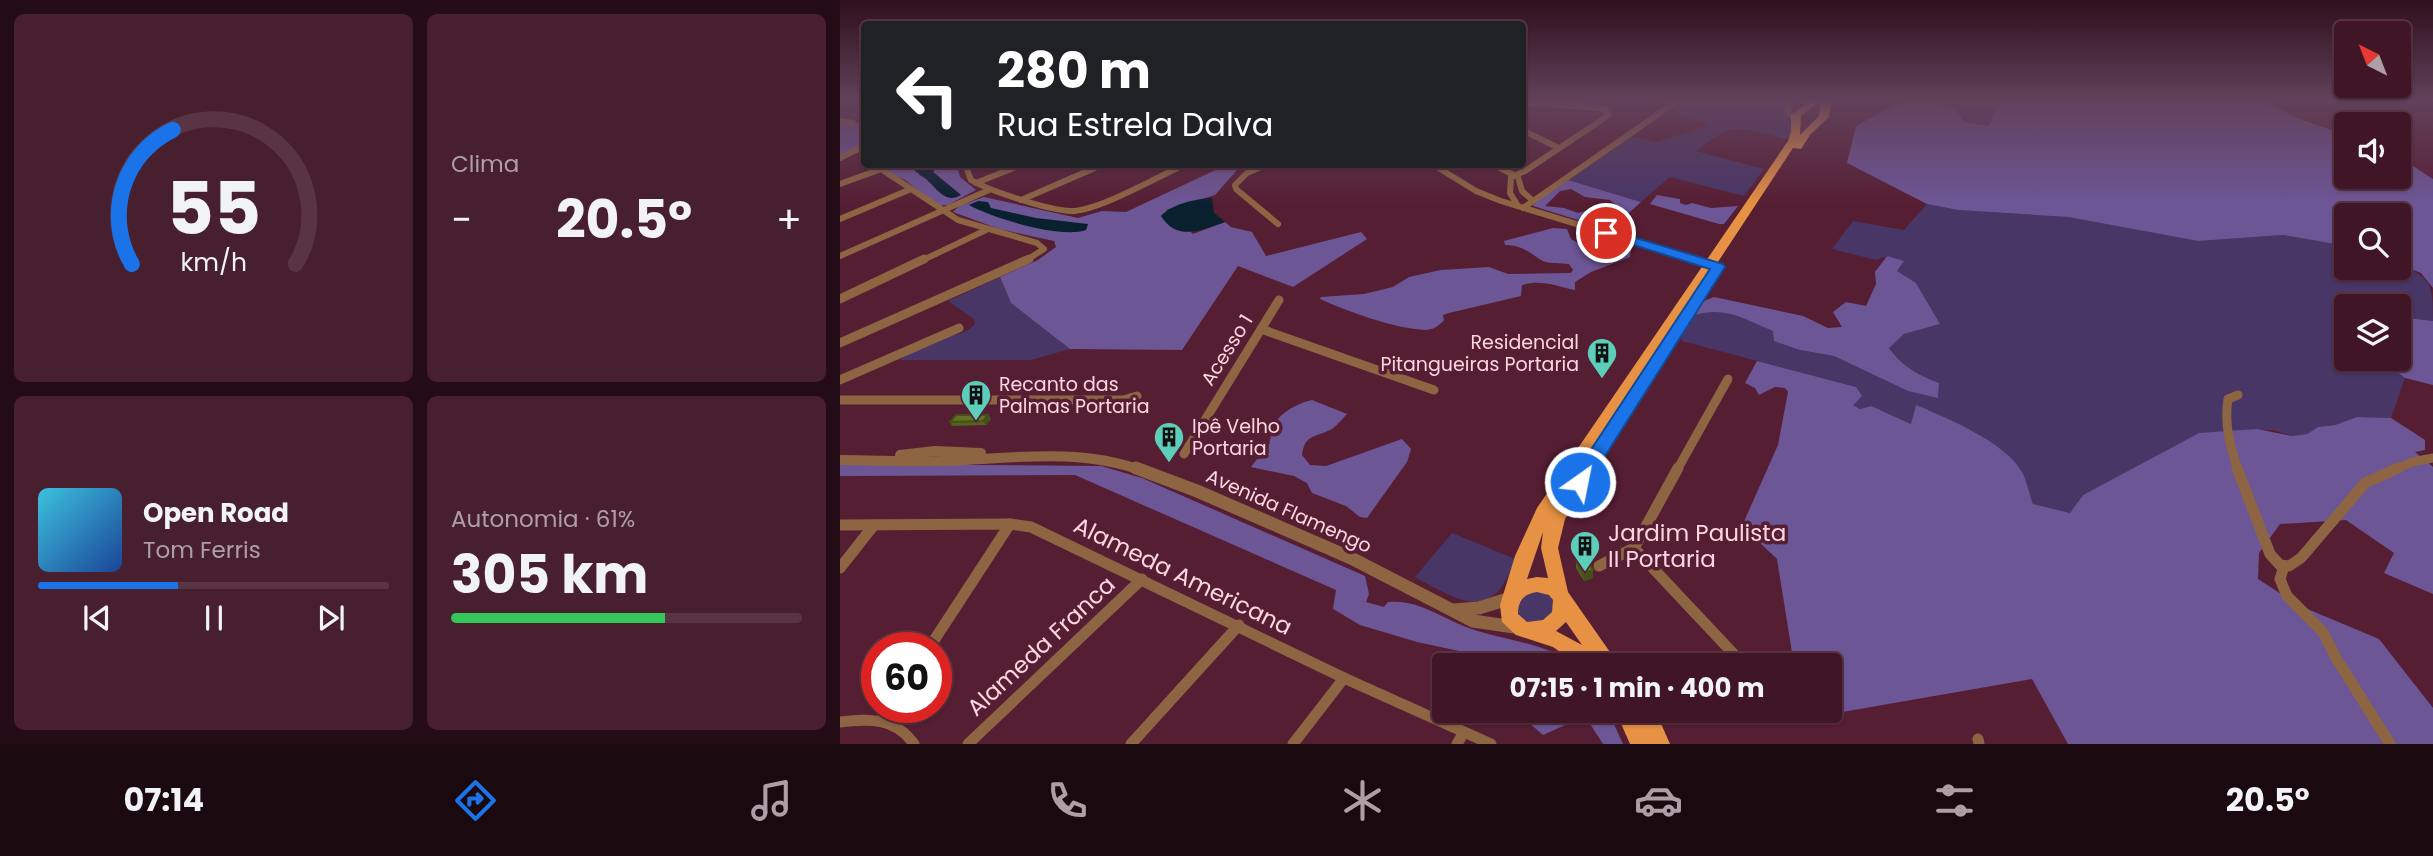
<!DOCTYPE html>
<html lang="pt">
<meta charset="utf-8">
<style>
body{margin:0;font-family:Poppins,sans-serif;background:#471f2e;color:#f1f3f6;height:100vh;display:flex;flex-direction:column;font-size:26px;white-space:nowrap}
*{box-sizing:border-box;margin:0}
p{font-size:23px;color:#ae9fa7}
.icon{flex:none;width:38px;height:38px;fill:none;stroke:currentColor;stroke-width:2;stroke-linecap:round;stroke-linejoin:round}
.map{position:relative;flex:1;overflow:hidden}
.details{display:flex;flex-direction:column;gap:14px;padding:14px;background:#230c15;width:840px}
.details>*{flex:none}
.top-card{position:absolute;left:21px;top:21px;width:665px;height:147px;border-radius:7px;box-shadow:0 2px 5px #0004,0 0 0 2px #593543;background:#202124;color:#fff;overflow:hidden}
.needle{width:46px;rotate:318deg}
.controls{position:absolute;left:1494px;top:21px;display:grid;gap:14px}
.controls a{display:grid;place-items:center;width:77px;height:77px;border-radius:7px;background:#401626;box-shadow:0 2px 5px #0004,0 0 0 2px #593543;font-size:35px}
.speed{position:absolute;left:21px;top:632px;display:flex;gap:14px;font-size:35px;font-weight:700;text-align:center}
.speed>*{display:grid;place-content:center;width:91px;height:91px;border-radius:50%;background:#401626;box-shadow:0 2px 5px #0004,0 0 0 2px #593543;line-height:1}
.speed .limit{border:10px solid #d22;background:#fff;color:#111}
.pin{position:absolute;display:grid;place-items:center;width:60px;height:60px;color:#fff;margin:-30px;border:4px solid #fff;border-radius:50%;box-shadow:0 2px 7px #0007}
.me{position:absolute;width:77px;margin:-38px;rotate:33deg;stroke-linejoin:round;filter:drop-shadow(0 0 5px #0008)}
.turn{display:flex;align-items:center;gap:24px;height:147px;padding:0 21px;font-size:32px}
.turn .icon{width:91px;height:91px;stroke-width:2.5}
.turn b{display:block;font-size:49px;line-height:60px}
.big{font-size:52px;font-weight:700;line-height:1.1}
.details .tile{flex:1;display:flex;flex-direction:column;justify-content:center;gap:10px;min-width:0;padding:0 24px;border-radius:10px;background:#471f2e}
.details .dial{align-items:center;gap:0}
.dial svg{height:182px;overflow:visible;fill:none;stroke:#593543;stroke-width:7;stroke-linecap:round;text-anchor:middle}
.dial text{fill:#f1f3f6;stroke:none}
.song{display:flex;align-items:center;gap:21px}
.cover{width:84px;height:84px;border-radius:10px;background:linear-gradient(135deg,hsl(190 70% 55%),hsl(220 70% 35%))}
.played{height:7px;border-radius:4px;background:linear-gradient(90deg,#1a73e8 40%,#593543 40%)}
.keys{display:flex;justify-content:space-around;direction:ltr}
.heat{display:flex;justify-content:space-between;align-items:center;font-size:38px;direction:ltr}
.charge{height:10px;border-radius:5px;background:linear-gradient(90deg,#34c759 61%,#593543 0)}
.details .tiles{flex:1;display:grid;gap:14px;grid-template-columns:repeat(2,1fr)}
.trip{position:absolute;left:592px;top:653px;width:410px;height:70px;border-radius:7px;background:#401626;box-shadow:0 2px 5px #0004,0 0 0 2px #593543;font-weight:700;line-height:70px;text-align:center}
.menu{display:flex;height:112px;justify-content:space-around;align-items:center;background:#1a090f;color:#ae9fa7}
.menu .icon{width:49px;height:49px}
.menu .selected{color:#1a73e8}
.menu b{font-size:32px;color:#f1f3f6}
main{display:flex;flex:1;min-height:0}
.map>svg:first-child{display:block}
.green{fill:#483666}
.forest{fill:#6d5696;fill-rule:evenodd}
.water{fill:#09202f}
.lines{fill:none;stroke-linecap:round;stroke-linejoin:round}
.minor-far2{stroke:#8e6542;stroke-width:6}
.minor-far1{stroke:#8e6542;stroke-width:9}
.minor{stroke:#8e6542;stroke-width:11}
.tertiary-far1{stroke:#8e6542;stroke-width:10}
.tertiary{stroke:#8e6542;stroke-width:13}
.primary{fill:#e69144;fill-rule:evenodd}
.wall{fill:#546120}
.shaded-wall{fill:#454f1a}
.building{fill:#627125;stroke:#454f1a;stroke-width:2}
.route{fill:#1a73e8;stroke:#114b97;stroke-width:2}
.labels{text-anchor:middle;dominant-baseline:central;stroke-width:7;stroke-linejoin:round;paint-order:stroke}
.poi-label{font-size:19px;fill:#fbd6e0;stroke:#561e33;text-anchor:start}
.street-label{font-size:19px;fill:#fbd6e0;stroke:#561e33}
.near-poi-label{font-size:23px;fill:#fbd6e0;stroke:#561e33;text-anchor:start}
.near-street-label{font-size:23px;fill:#fbd6e0;stroke:#561e33}
</style>
<main>
<section class="details">
<div class="tiles">
<div class="tile dial"><svg viewBox="0 0 100 80">
<path d="M14 69A42 42 0 1 1 86 69"/>
<path d="M14 69A42 42 0 0 1 32 10" stroke="#1a73e8"/>
<text x="50" y="56" font-size="32" font-weight="700">55</text>
<text x="50" y="72" font-size="11">km/h</text>
</svg></div>
<div class="tile"><p>Clima</p>
<div class="heat"><a>−</a><b class="big">20.5°</b><a>+</a></div>
</div>
<div class="tile">
<div class="song"><i class="cover"></i><div><b>Open Road</b><p>Tom Ferris</p></div></div>
<div class="played"></div>
<div class="keys"><svg class="icon" aria-label="previous" viewBox="0 0 24 24"><path d="M18 5L8 12l10 7zM5 5v14"/></svg><svg class="icon" aria-label="pause" viewBox="0 0 24 24"><path d="M8 5v14M16 5v14"/></svg><svg class="icon" aria-label="next" viewBox="0 0 24 24"><path d="M6 5l10 7-10 7zM19 5v14"/></svg></div>
</div>
<div class="tile"><p>Autonomia · 61%</p><b class="big">305 km</b><div class="charge"></div></div>
</div>
</section>
<div class="map">
<svg width="1593" height="744" viewBox="0 0 1593 744">
<rect width="100%" height="100%" fill="#561e33"/>
<g class="green">
<path d="M845,101H944L951,124V136L947,139C901,129 895,119 856,151L924,169L904,196L830,177L801,202L728,180L791,136L816,142L866,127L868,124L828,113Z"/>
<polygon points="1092,101 1160,101 1149,126 1124,122"/>
<path d="M1087,204L1118,210L1228,217L1358,241L1443,235L1507,246V268H1559V264C1593,279 1593,285 1593,321L1559,317V306H1507V359H1540L1565,378L1551,418L1517,417L1495,425L1478,427L1467,434L1452,436L1433,430L1359,433L1243,495L1230,513L1193,504L1182,472L1166,454L1076,406L1071,424L1031,406L1020,409L1012,405L1016,387L842,341L841,335L854,315L871,310L899,315L934,331L960,350L994,356L1068,391L1099,383C1078,375 1062,366 1049,347L1064,334L1100,324L1076,283L1057,271L1047,256L1036,260L992,249L1013,221L1064,230Z"/>
<path d="M160,277L171,303L230,349L191,360H60C72,350 90,341 105,337C117,334 126,334 135,324L134,319L108,301Z"/>
<path d="M612,533L675,559C653,623 622,603 575,577Z"/>
<polygon points="695,588 716,598 712,618 690,625 676,617 675,601"/>
</g>
<g class="forest">
<polygon points="1082,101 1115,108 1124,122 1149,126 1160,101 1424,101 1462,120 1507,135 1507,177 1559,177 1559,157 1593,179 1593,288 1581,273 1559,264 1559,215 1507,215 1507,246 1443,235 1358,241 1228,217 1118,210 1087,204 1007,163 1016,126 1052,106"/>
<polygon points="24,119 24,143 0,156 0,123 13,125"/>
<polygon points="64,165 91,165 82,166 79,175 121,195 93,172 97,165 117,165 120,177 136,190 108,205 98,206 65,180 48,172 49,169"/>
<polygon points="386,165 424,165 397,170 375,195 326,210 353,234 385,222 391,227 412,232 426,256 521,232 527,239 453,287 398,266 342,350 230,349 171,303 160,277 198,260 216,247 214,241 159,229 113,212 119,206 144,197 238,218 262,211 286,212"/>
<path d="M728,180L801,202L770,230L693,206L694,201ZM731,189L745,197L770,200L777,206L762,213L759,207L738,213L724,208L705,206L720,191Z"/>
<polygon points="817,195 840,199 840,203 846,205 852,203 871,208 898,206 884,224 879,224 810,204"/>
<path d="M713,228L727,229L731,239L761,255L782,250H791L790,257L751,272L735,282V290C716,286 701,279 682,285L681,296L609,313L603,315L604,320C599,326 593,330 585,330C556,329 506,311 480,299L481,297L524,294L553,287L569,277L601,270L649,267L668,274L731,273L733,270L729,264C722,263 707,264 701,260C689,252 681,245 665,245L664,241Z"/>
<path d="M1047,256L1064,261L1057,271L1076,283L1100,324L1064,334L1049,348C1062,366 1078,375 1099,383L1098,398L1068,391L994,356L960,350L934,341L933,331C904,319 886,306 854,315L864,301L874,297L963,316L988,328L1002,327L993,312L1006,302L1026,306L1036,284L1035,272Z"/>
<polygon points="1559,317 1593,321 1593,385 1565,378 1540,359 1559,359"/>
<path d="M917,361L1016,387L1022,396L1013,405L1020,409L1031,406L1071,424L1076,405C1107,418 1165,442 1182,472C1187,481 1189,494 1193,504L1230,513L1243,495L1359,433L1417,429L1452,436L1467,434L1478,427L1495,425L1517,417L1551,418L1585,440V450L1575,452L1593,467V594L1544,573L1554,553L1506,520L1440,524L1419,553L1418,579L1458,605L1539,639L1593,708V744H1228L1192,679L962,719L961,711L989,710V665H954L937,559L902,526L938,445L948,392L945,388L935,387L919,395L915,388L905,383Z"/>
<path d="M472,400L507,414C502,419 496,427 490,430C474,438 465,434 462,455L470,465L486,466L562,439L571,449L567,462L527,518L520,517L506,506L472,493L467,483L454,476L411,467L417,459L425,458C429,448 430,440 432,430C435,415 458,403 472,400Z"/>
<path d="M0,464L261,466L302,478L525,576L529,594L526,602L544,607L548,602C579,599 601,618 629,628C665,641 703,642 736,665H664L633,654L577,642L520,625L493,609L496,590L235,475L0,476Z"/>
<polygon points="695,711 768,711 783,744 763,744 745,716 703,735 688,722"/>
</g>
<g class="water">
<path d="M97,165L93,172L121,195C106,204 98,190 88,181C85,177 78,174 74,170Z"/>
<path d="M372,198L374,213L385,222C362,230 337,242 321,216C332,204 355,199 372,198Z"/>
<path d="M138,201L148,202L151,208L196,218L248,224L246,230C221,239 152,218 129,205Z"/>
</g>
<g class="lines">
<g class="minor-far2">
<polyline points="948,101 948,111 954,118"/>
<polyline points="0,121 13,123"/>
<polyline points="682,130 719,148"/>
<polyline points="0,158 24,146"/>
<path d="M125,164L131,180C150,191 208,210 230,211C257,212 319,176 346,164"/>
<polyline points="428,164 407,173 395,185 396,189 438,224"/>
<polyline points="592,164 636,191 661,201 858,261"/>
<polyline points="652,164 678,177 682,191 692,200"/>
<polyline points="41,169 118,220 197,243 204,249 185,261"/>
<polyline points="136,183 183,164"/>
<polyline points="0,184 55,164"/>
<polyline points="181,200 264,164"/>
<polyline points="678,206 670,193 671,177 685,171 769,115 764,109 758,108 682,102"/>
<polyline points="683,208 837,101"/>
<polyline points="0,219 71,189"/>
<polyline points="0,256 149,190"/>
<polyline points="81,261 146,230"/>
</g>
<g class="minor-far1">
<polyline points="852,259 878,267"/>
<polyline points="0,299 84,259"/>
<polyline points="421,329 594,390"/>
<polyline points="0,343 189,259"/>
<polyline points="0,380 119,328"/>
<polyline points="0,400 283,400 297,396"/>
<polyline points="344,454 439,300"/>
<polyline points="837,470 888,379"/>
<path d="M1398,470C1390,446 1384,424 1388,399L1398,395"/>
<polyline points="1554,470 1572,462 1593,458"/>
</g>
<g class="minor">
<polyline points="1397,468 1430,554 1440,565 1449,566 1461,558 1525,483 1558,468"/>
<polyline points="0,525 170,524 191,527 504,678 651,744"/>
<polyline points="794,548 838,468"/>
<polyline points="794,548 904,665"/>
<polyline points="759,566 794,548"/>
<polyline points="1444,566 1440,579 1447,596 1483,632 1496,658 1550,744"/>
<polyline points="0,568 34,525"/>
<polyline points="89,648 170,524"/>
<polyline points="41,720 50,707"/>
<path d="M0,722C29,718 56,718 74,744"/>
<polyline points="1138,739 1139,744"/>
<polyline points="128,744 302,579"/>
<polyline points="291,744 399,625"/>
<polyline points="453,744 504,678"/>
<polyline points="617,744 624,732"/>
</g>
<g class="tertiary-far1">
<polyline points="60,455 95,451 141,453"/>
<path d="M0,460C34,460 68,462 103,461C168,459 238,447 300,470"/>
</g>
<g class="tertiary">
<polyline points="296,468 357,491 511,558 633,621 681,628"/>
<polyline points="614,610 639,608 671,598"/>
</g>
<g class="primary">
<path d="M970,101H980L961,116L960,135L979,116L981,101H991L989,117L970,135L961,149L953,148L843,315L849,316L851,319L725,519L718,548L728,592L779,665H739L713,647L676,635L662,622L660,605L675,556L697,508L948,141L951,132V115ZM703,532L701,548L708,578L697,577L687,579ZM697,592L709,595L713,600L712,612L703,620L687,622L678,614C678,600 684,594 697,592ZM726,622L742,645L716,631Z"/>
<polygon points="775,710 815,710 830,744 790,744"/>
</g>
</g>
<g class="wall">
<polygon points="148,415 151,419 146,425 112,426 110,422"/>
<polygon points="736,560 753,578 744,581 736,568"/>
</g>
<g class="shaded-wall">
<polygon points="148,415 151,419 146,425 143,421"/>
<polygon points="753,570 753,578 744,581 743,574"/>
</g>
<g class="building">
<polygon points="116,415 148,415 143,421 110,422"/>
<polygon points="745,556 753,570 743,574 736,560"/>
</g>
<linearGradient id="sky" x2="0" y2="1"><stop stop-color="#2f101c"/><stop offset="0.49" stop-color="#62415b"/><stop offset="1" stop-color="#62415b" stop-opacity="0"/></linearGradient>
<rect width="1593" height="205" fill="url(#sky)"/>
<polygon class="route" points="766,229 883,264 885,267 746,486 733,486 730,482 733,477 870,269 762,235 762,230"/>
<defs>
<g id="building-pin" transform="scale(1.575)"><path d="M0 17L-7.5 6A9.5 9.5 0 1 1 7.5 6Z" fill="#5dceb9" stroke="#561e33"/><path d="M-4-6H4V6H1V3H-1V6H-4ZM-2.5-4.3h1.7v1.8h-1.7ZM.8-4.3h1.7v1.8H.8ZM-2.5-1h1.7V.8h-1.7ZM.8-1h1.7V.8H.8Z" fill="#111"/></g>
</defs>
<g fill-rule="evenodd">
<use href="#building-pin" x="762" y="353"/>
<use href="#building-pin" x="136" y="395"/>
<use href="#building-pin" x="329" y="437"/>
<use href="#building-pin" x="745" y="546"/>
</g>
<g class="labels">
<g class="poi-label">
<text x="739" y="342" text-anchor="end">Residencial<tspan x="739" dy="22">Pitangueiras Portaria</tspan></text>
<text x="159" y="384">Recanto das<tspan x="159" dy="22">Palmas Portaria</tspan></text>
<text x="352" y="426">Ipê Velho<tspan x="352" dy="22">Portaria</tspan></text>
</g>
<g class="street-label">
<text transform="translate(387 350) rotate(-58)">Acesso 1</text>
<text transform="translate(449 511) rotate(24)">Avenida Flamengo</text>
</g>
<g class="near-poi-label">
<text x="768" y="533">Jardim Paulista<tspan x="768" dy="26">II Portaria</tspan></text>
</g>
<g class="near-street-label">
<text transform="translate(343 576) rotate(26)">Alameda Americana</text>
<text transform="translate(201 646) rotate(-43)">Alameda Franca</text>
</g>
</g>
</svg>
<div class="controls">
<a><svg class="needle" viewBox="-14 -14 28 28"><path d="M0-13l5 13h-10z" fill="#e53935"/><path d="M0 13l5-13h-10z" fill="#ae9fa7"/></svg></a>
<a><svg class="icon" aria-label="sound" viewBox="0 0 24 24"><path d="M4 9h4l5-4v14l-5-4H4zM17 9q2 3 0 6"/></svg></a>
<a><svg class="icon" aria-label="search" viewBox="0 0 24 24"><circle cx="10" cy="10" r="6"/><path d="M15 15l6 6"/></svg></a>
<a><svg class="icon" aria-label="layers" viewBox="0 0 24 24"><path d="M12 4l9 5-9 5-9-5zM3 14l9 5 9-5"/></svg></a>
</div>
<div class="speed"><div class="limit">60</div></div>
<div class="pin" style="left:766px;top:233px;background:#d93025"><svg class="icon" aria-label="arrive" viewBox="0 0 24 24"><path d="M6 21V4h12l-3 4 3 4H6"/></svg></div>
<svg class="me" style="left:740px;top:482px" viewBox="-20 -20 40 40"><circle r="17" fill="#1a73e8" stroke="#fff" stroke-width="3"/><path d="M0-11L8 9 0 5-8 9z" fill="#fff"/></svg>
<div class="trip">07:15 · 1 min · 400 m</div>
<div class="top-card">
<div class="turn"><svg class="icon" aria-label="left" viewBox="0 0 24 24"><path d="M17 20v-9H6M10 6l-5 5 5 5"/></svg><div><b>280 m</b>Rua Estrela Dalva</div></div>
</div>
</div>
</main>
<nav class="menu">
<b>07:14</b>
<svg class="icon selected" aria-label="directions" viewBox="0 0 24 24"><path d="M12 3l9 9-9 9-9-9zM9 14v-3h6M13 9l2 2-2 2"/></svg>
<svg class="icon" aria-label="music" viewBox="0 0 24 24"><path d="M9 18V5l10-2v13"/><circle cx="6" cy="18" r="3"/><circle cx="16" cy="16" r="3"/></svg>
<svg class="icon" aria-label="phone" viewBox="0 0 24 24"><path d="M5 4h4l2 5-3 2q2 4 5 5l2-3 5 2v4C11 20 4 13 5 4z"/></svg>
<svg class="icon" aria-label="climate" viewBox="0 0 24 24"><path d="M12 3v18M4 7l16 10M4 17L20 7"/></svg>
<svg class="icon" aria-label="car" viewBox="0 0 24 24"><path d="M5 17H2v-5l4-1 3-4h7l3 4 3 1v5h-3M9 17h6M6 11h13"/><circle cx="7" cy="17" r="2"/><circle cx="17" cy="17" r="2"/></svg>
<svg class="icon" aria-label="filters" viewBox="0 0 24 24"><path d="M4 7h16M4 17h16"/><circle cx="9" cy="7" r="2"/><circle cx="15" cy="17" r="2"/></svg>
<b>20.5°</b>
</nav>
